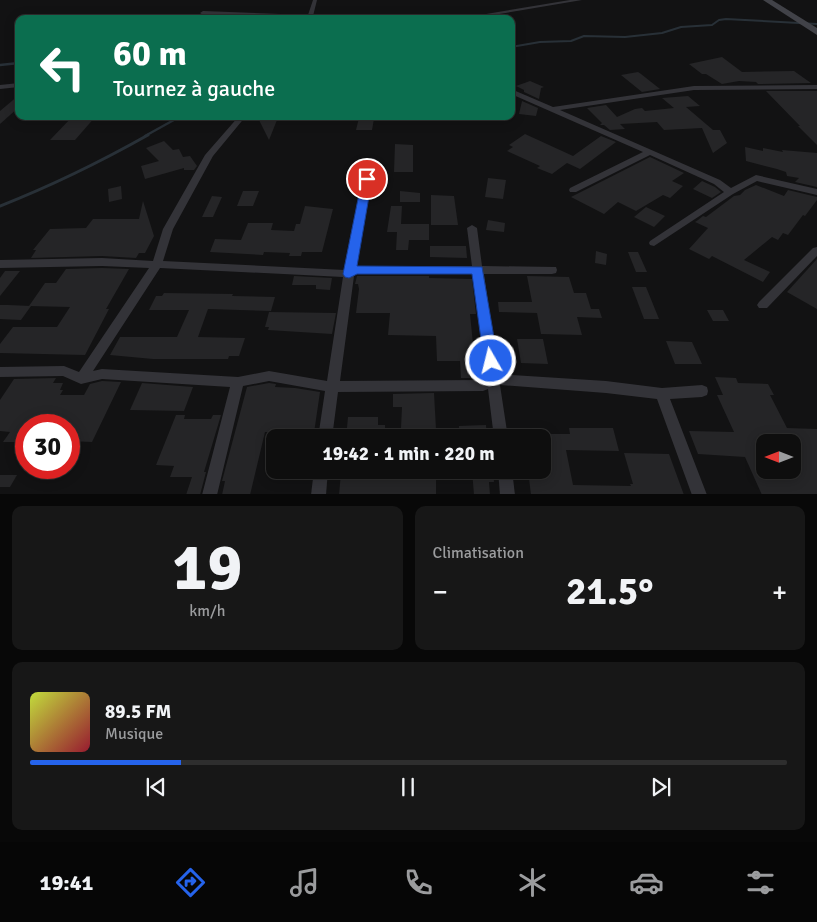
<!DOCTYPE html>
<html lang="fr">
<meta charset="utf-8">
<style>
body{margin:0;font-family:Signika,sans-serif;background:#171717;color:#f1f3f6;height:100vh;display:flex;flex-direction:column;font-size:19px;white-space:nowrap}
*{box-sizing:border-box;margin:0}
p{font-size:16px;color:#9b9c9e}
.icon{flex:none;width:28px;height:28px;fill:none;stroke:currentColor;stroke-width:2;stroke-linecap:round;stroke-linejoin:round}
.map{position:relative;height:494px;overflow:hidden}
.side{display:flex;flex-direction:column;gap:12px;padding:12px;background:#080808;flex:1}
.side>*{flex:none}
.hud{position:absolute;left:15px;top:15px;width:500px;height:105px;border-radius:10px;box-shadow:0 2px 12px #0003,0 0 0 1px #2e2e2e;background:#0b6e4f;color:#fff;overflow:hidden}
.needle{width:32px;rotate:270deg}
.controls{position:absolute;left:756px;top:434px;display:grid;gap:10px}
.controls a{display:grid;place-items:center;width:45px;height:45px;border-radius:10px;background:#0e0e0e;box-shadow:0 2px 12px #0003,0 0 0 1px #2e2e2e;font-size:25px}
.speed{position:absolute;left:15px;top:414px;display:flex;gap:10px;font-size:25px;font-weight:700;text-align:center}
.speed>*{display:grid;place-content:center;width:65px;height:65px;border-radius:50%;background:#0e0e0e;box-shadow:0 2px 12px #0003,0 0 0 1px #2e2e2e;line-height:1}
.speed .limit{border:8px solid #d22;background:#fff;color:#111}
.pin{position:absolute;display:grid;place-items:center;width:42px;height:42px;color:#fff;margin:-21px;border:2px solid #fff;border-radius:50%;box-shadow:0 1px 5px #0007}
.me{position:absolute;width:55px;margin:-28px;rotate:352deg;stroke-linejoin:round;filter:drop-shadow(0 0 4px #0008)}
.turn{display:flex;align-items:center;gap:18px;height:105px;padding:0 15px;font-size:22px}
.turn .icon{width:65px;height:65px;stroke-width:2.5}
.turn b{display:block;font-size:35px;line-height:42px}
.big{font-size:38px;font-weight:700;line-height:1.1}
.side .tile{flex:1;display:flex;flex-direction:column;justify-content:center;gap:8px;min-width:0;padding:0 18px;border-radius:10px;background:#171717}
.side .dial{align-items:center;gap:0}
.dial b{font-size:65px;line-height:1}
.song{display:flex;align-items:center;gap:15px}
.cover{width:60px;height:60px;border-radius:8px;background:linear-gradient(135deg,hsl(70 70% 55%),hsl(350 70% 35%))}
.played{height:5px;border-radius:2px;background:linear-gradient(90deg,#2563eb 20%,#2e2e2e 20%)}
.keys{display:flex;justify-content:space-around;direction:ltr}
.heat{display:flex;justify-content:space-between;align-items:center;font-size:28px;direction:ltr}
.side .tiles{flex:1;display:grid;gap:12px;grid-template-columns:1fr 1fr}
.tile:last-child{grid-column:span 2}
.trip{position:absolute;left:266px;top:429px;width:285px;height:50px;border-radius:10px;background:#0e0e0e;box-shadow:0 2px 12px #0003,0 0 0 1px #2e2e2e;font-weight:700;line-height:50px;text-align:center}
.tabs{display:flex;height:80px;justify-content:space-around;align-items:center;background:#060606;color:#9b9c9e}
.tabs .icon{width:35px;height:35px}
.tabs .active{color:#2563eb}
.tabs b{font-size:22px;color:#f1f3f6}
.map>svg:first-child{display:block}
.lines{fill:none;stroke-linecap:round;stroke-linejoin:round}
.stream-far2{stroke:#283037;stroke-width:2}
.stream-far1{stroke:#283037;stroke-width:2.5}
.stream{stroke:#283037;stroke-width:3}
.building{fill:#252527;fill-rule:evenodd}
.street{fill:#333338;fill-rule:evenodd}
.secondary{fill:#414248;fill-rule:evenodd}
.route{fill:#2563eb;stroke:#184099}
</style>
<div class="map">
<svg width="817" height="495" viewBox="0 0 817 495">
<rect width="100%" height="100%" fill="#121213"/>
<g class="lines">
<polyline class="stream-far2" points="511,47 540,42 571,41 584,36 625,37 662,33 681,27 712,25 719,20 726,19 817,24"/>
<g class="stream-far1">
<polyline points="0,65 19,63"/>
<polyline points="145,136 181,116"/>
</g>
<path class="stream" d="M0,206C51,186 100,162 148,135"/>
</g>
<g class="building">
<polygon points="722,57 742,72 794,71 811,83 758,84 756,82 739,81 722,84 706,74 702,74 689,64"/>
<polygon points="638,72 641,74 660,89 642,92 621,75"/>
<polygon points="530,81 544,87 541,88 539,99 524,92 524,90 516,86"/>
<polygon points="766,91 817,91 817,145 798,126 800,126"/>
<polygon points="19,95 19,107 0,124 0,111"/>
<polygon points="688,96 700,106 686,107 713,130 720,130 727,143 713,153 702,128 664,130 657,122 620,124 625,129 610,130 604,125 600,125 602,123 587,108 606,105 617,117 635,109 642,108 645,111 674,108 662,98"/>
<polygon points="522,101 538,108 536,116 519,114"/>
<polygon points="73,116 96,116 75,140 50,140"/>
<polygon points="359,118 374,119 372,130 356,130"/>
<polygon points="259,120 277,120 269,140"/>
<polygon points="525,134 573,156 601,136 616,142 580,169 567,163 552,174 537,168 540,166 507,151 513,147 509,145"/>
<polygon points="164,141 173,150 179,149 183,157 190,156 197,166 194,170 184,170 184,168 145,179 141,166 159,161 146,148"/>
<polygon points="395,144 413,145 413,172 394,172"/>
<polygon points="745,147 763,151 763,148 783,152 782,150 817,153 817,187 795,182 799,178 787,176 786,172 777,169 746,161"/>
<polygon points="650,157 684,173 672,181 683,186 670,198 663,195 636,211 618,202 604,214 571,197"/>
<polygon points="488,178 506,180 503,199 485,197"/>
<polygon points="702,181 715,187 721,192 712,198 693,189"/>
<polygon points="756,185 784,196 788,190 817,197 817,200 805,216 803,215 788,235 783,233 778,240 772,237 744,260 770,272 763,282 712,256 709,259 689,249 708,228 695,222 698,220 703,216 706,217 734,196 740,195 745,190"/>
<polygon points="121,186 122,199 109,202 108,189"/>
<polygon points="243,191 259,191 253,206 237,206"/>
<polygon points="400,191 420,193 420,202 400,202"/>
<polygon points="431,195 454,196 458,225 431,225"/>
<polygon points="212,196 222,197 213,217 202,217"/>
<polygon points="143,201 154,236 145,253 139,253 136,258 102,256 31,258 36,250 33,250 50,229 86,228 93,219 139,219"/>
<polygon points="305,206 333,209 322,252 302,252 301,256 289,256 290,253 264,252 263,255 210,252 215,239 241,240 248,223 273,223 271,230 294,231 296,224 300,224"/>
<polygon points="391,206 402,206 401,224 429,224 429,240 409,240 408,250 396,250 397,232 387,232"/>
<polygon points="646,207 665,216 654,227 634,217"/>
<polygon points="488,220 505,223 504,232 486,230"/>
<polygon points="430,246 466,246 467,258 430,257"/>
<polygon points="596,251 607,254 606,265 595,263"/>
<polygon points="628,252 638,252 647,272 636,272"/>
<polygon points="817,259 817,309 787,292"/>
<polygon points="102,268 129,269 106,309 109,309 85,355 0,353 0,344 13,327 57,327 70,307 29,306 45,283 56,283 66,269"/>
<polygon points="5,271 20,271 0,296 0,278"/>
<polygon points="294,276 332,278 330,290 316,289 316,285 292,285"/>
<polygon points="357,276 429,276 429,278 472,279 476,314 470,314 476,374 478,374 479,378 461,378 460,361 437,361 436,336 388,335 390,313 356,313 359,289 358,284 355,284"/>
<polygon points="527,276 569,277 574,293 586,293 591,309 599,309 602,318 577,317 582,335 541,334 537,313 499,312 498,302 532,302"/>
<polygon points="632,287 646,287 659,319 644,319"/>
<polygon points="164,293 233,294 232,296 275,297 271,311 208,309 198,337 245,338 239,356 229,356 228,359 153,359 110,355 120,337 177,337 189,310 149,310 156,296 162,296"/>
<polygon points="0,305 8,305 31,306 21,320 0,319"/>
<polygon points="707,310 723,310 729,321 713,321"/>
<polygon points="269,312 336,313 332,334 268,330 269,327 265,327"/>
<polygon points="517,339 543,339 548,364 521,363"/>
<polygon points="666,341 692,342 702,364 675,364"/>
<path d="M715,377L736,378L738,383L768,384L774,395H770L787,428L817,429V495H762L745,457L698,454L689,431L734,432L717,395H723ZM765,442H792V470H765Z"/>
<polygon points="56,378 53,383 63,383 60,390 63,390 60,395 84,395 90,384 102,381 121,382 92,442 69,441 69,425 26,425 26,434 22,442 3,442 10,432 0,431 0,400 14,379"/>
<polygon points="142,383 193,387 184,411 130,410"/>
<polygon points="269,383 276,384 275,387 295,388 320,392 314,433 265,432 250,495 222,495 225,481 222,481 247,387"/>
<polygon points="434,393 436,429 401,428 402,407 393,407 393,394"/>
<polygon points="176,415 185,415 184,419 211,419 213,415 221,415 204,472 206,472 200,495 186,495 192,477 170,477 174,466 156,465"/>
<polygon points="348,417 378,417 378,425 385,425 385,438 346,438"/>
<polygon points="486,425 487,438 459,438 459,426"/>
<polygon points="569,428 613,428 619,451 566,450 573,485 631,486 630,484 633,484 624,453 669,454 684,495 531,495 528,470 542,470 542,434 570,434"/>
<polygon points="346,470 436,470 436,495 339,495 341,473 346,473"/>
<polygon points="472,470 493,470 494,482 489,482 490,495 474,495"/>
<polygon points="0,475 17,475 10,487 0,487"/>
</g>
<g class="lines">
<g class="street">
<polygon points="313,0 317,0 313,16 360,19 311,19 203,15 200,13 203,11 308,15"/>
<polygon points="570,0 582,0 470,19 456,19"/>
<polygon points="19,83 19,87 0,89 0,85"/>
<polygon points="817,85 817,89 694,90 560,110 720,180 731,188 756,175 817,189 817,195 757,181 733,194 654,246 650,245 649,243 650,241 724,192 714,184 650,155 576,192 570,192 569,190 570,188 643,152 511,94 511,89 553,107 694,86"/>
<path d="M239,116H246L213,156L173,229L163,261L345,270L367,160L371,158H374L375,160L356,266H472L467,228L472,225L477,228L482,266L556,267L557,270L556,273L552,274H484L498,374L606,381L662,388L702,385L707,387L708,391L707,395L702,397L670,399L707,495H692L657,399L606,393L500,385L508,438H494L488,389L483,391L338,392L332,438H318L325,391L269,381L243,386L217,495H202L230,387L102,379L81,384L63,376L0,377V367L64,366L79,372L149,268L102,266L0,268V260L102,258L153,261L163,229L205,155ZM160,268L343,277L327,381L269,371L238,377L102,369L93,371ZM356,274H473L486,377L481,380L340,381L354,276Z"/>
<polygon points="817,247 817,256 767,308 759,308 757,305 759,302 813,248"/>
<polygon points="314,470 328,470 326,495 311,495"/>
<polygon points="498,470 512,470 515,495 500,495"/>
</g>
<polygon class="secondary" points="763,0 772,0 817,28 817,35"/>
</g>
<polygon class="route" points="367,176 372,179 357,266 482,267 498,361 496,365 486,365 484,361 472,274 357,274 349,278 345,277 343,274 362,179"/>
</svg>
<div class="controls">
<a><svg class="needle" viewBox="-14 -14 28 28"><path d="M0-13l5 13h-10z" fill="#e53935"/><path d="M0 13l5-13h-10z" fill="#9b9c9e"/></svg></a>
</div>
<div class="speed"><div class="limit">30</div></div>
<div class="pin" style="left:367px;top:179px;background:#d93025"><svg class="icon" aria-label="arrive" viewBox="0 0 24 24"><path d="M6 21V4h12l-3 4 3 4H6"/></svg></div>
<svg class="me" style="left:491px;top:361px" viewBox="-20 -20 40 40"><circle r="17" fill="#2563eb" stroke="#fff" stroke-width="3"/><path d="M0-11L8 9 0 5-8 9z" fill="#fff"/></svg>
<div class="trip">19:42 · 1 min · 220 m</div>
<div class="hud">
<div class="turn"><svg class="icon" aria-label="left" viewBox="0 0 24 24"><path d="M17 20v-9H6M10 6l-5 5 5 5"/></svg><div><b>60 m</b>Tournez à gauche</div></div>
</div>
</div>
<section class="side">
<div class="tiles">
<div class="tile dial"><b>19</b><p>km/h</p></div>
<div class="tile"><p>Climatisation</p>
<div class="heat"><a>−</a><b class="big">21.5°</b><a>+</a></div>
</div>
<div class="tile">
<div class="song"><i class="cover"></i><div><b>89.5 FM</b><p>Musique</p></div></div>
<div class="played"></div>
<div class="keys"><svg class="icon" aria-label="previous" viewBox="0 0 24 24"><path d="M18 5L8 12l10 7zM5 5v14"/></svg><svg class="icon" aria-label="pause" viewBox="0 0 24 24"><path d="M8 5v14M16 5v14"/></svg><svg class="icon" aria-label="next" viewBox="0 0 24 24"><path d="M6 5l10 7-10 7zM19 5v14"/></svg></div>
</div>
</div>
</section>
<nav class="tabs">
<b>19:41</b>
<svg class="icon active" aria-label="directions" viewBox="0 0 24 24"><path d="M12 3l9 9-9 9-9-9zM9 14v-3h6M13 9l2 2-2 2"/></svg>
<svg class="icon" aria-label="music" viewBox="0 0 24 24"><path d="M9 18V5l10-2v13"/><circle cx="6" cy="18" r="3"/><circle cx="16" cy="16" r="3"/></svg>
<svg class="icon" aria-label="phone" viewBox="0 0 24 24"><path d="M5 4h4l2 5-3 2q2 4 5 5l2-3 5 2v4C11 20 4 13 5 4z"/></svg>
<svg class="icon" aria-label="climate" viewBox="0 0 24 24"><path d="M12 3v18M4 7l16 10M4 17L20 7"/></svg>
<svg class="icon" aria-label="car" viewBox="0 0 24 24"><path d="M5 17H2v-5l4-1 3-4h7l3 4 3 1v5h-3M9 17h6M6 11h13"/><circle cx="7" cy="17" r="2"/><circle cx="17" cy="17" r="2"/></svg>
<svg class="icon" aria-label="filters" viewBox="0 0 24 24"><path d="M4 7h16M4 17h16"/><circle cx="9" cy="7" r="2"/><circle cx="15" cy="17" r="2"/></svg>
</nav>
